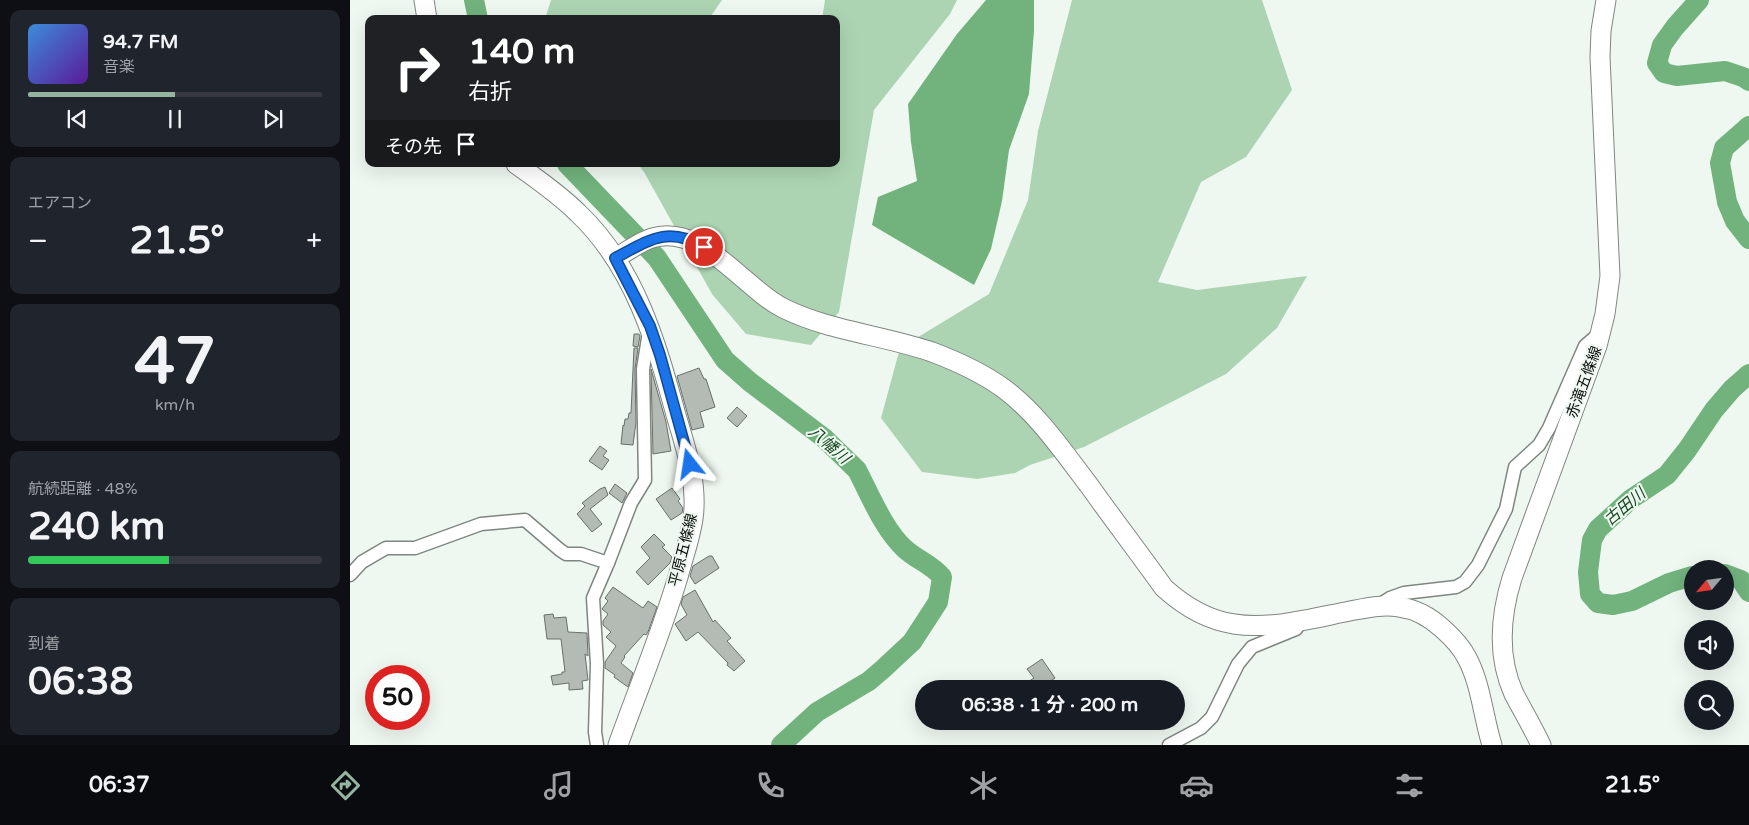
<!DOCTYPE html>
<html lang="ja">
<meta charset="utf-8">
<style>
body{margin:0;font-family:"Varela Round","Noto Sans JP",sans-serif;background:#20242c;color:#f1f3f6;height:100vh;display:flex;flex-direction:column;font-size:19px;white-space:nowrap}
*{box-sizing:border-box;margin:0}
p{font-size:16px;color:#9ea1a6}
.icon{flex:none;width:28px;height:28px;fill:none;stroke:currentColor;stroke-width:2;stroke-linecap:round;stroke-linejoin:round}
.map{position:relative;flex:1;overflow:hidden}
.details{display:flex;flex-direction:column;gap:10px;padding:10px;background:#0d0f14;width:350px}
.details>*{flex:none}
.hud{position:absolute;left:15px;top:15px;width:475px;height:152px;border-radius:10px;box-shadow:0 5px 20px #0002;background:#202124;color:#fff;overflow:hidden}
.needle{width:32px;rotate:241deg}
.buttons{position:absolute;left:1334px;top:560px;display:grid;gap:10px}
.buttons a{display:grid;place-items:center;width:50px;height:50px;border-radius:50%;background:#171b24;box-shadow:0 5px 20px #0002;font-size:25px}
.speed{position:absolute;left:15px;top:665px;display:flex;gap:10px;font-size:25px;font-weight:700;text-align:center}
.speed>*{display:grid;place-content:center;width:65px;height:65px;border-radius:50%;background:#171b24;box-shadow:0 5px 20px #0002;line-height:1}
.speed .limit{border:8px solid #d22;background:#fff;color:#111}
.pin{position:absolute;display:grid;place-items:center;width:42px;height:42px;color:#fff;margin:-21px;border:2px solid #fff;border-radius:50%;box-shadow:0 1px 5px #0007}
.me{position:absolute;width:55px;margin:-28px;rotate:345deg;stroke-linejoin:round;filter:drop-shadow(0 0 4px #0008)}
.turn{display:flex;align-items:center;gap:18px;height:105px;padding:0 20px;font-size:22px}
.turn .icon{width:65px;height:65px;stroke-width:2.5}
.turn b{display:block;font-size:35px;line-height:42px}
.then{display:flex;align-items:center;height:48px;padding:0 20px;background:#0003;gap:10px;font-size:19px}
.big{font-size:38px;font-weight:700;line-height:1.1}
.details .widget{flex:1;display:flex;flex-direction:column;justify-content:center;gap:8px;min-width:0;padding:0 18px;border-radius:10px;background:#20242c}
.details .dial{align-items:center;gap:0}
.dial b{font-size:65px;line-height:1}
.song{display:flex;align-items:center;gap:15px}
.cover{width:60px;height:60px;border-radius:8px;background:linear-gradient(135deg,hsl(210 70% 55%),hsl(270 70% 35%))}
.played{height:5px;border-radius:2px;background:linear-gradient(90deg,#94b5a0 50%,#363941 50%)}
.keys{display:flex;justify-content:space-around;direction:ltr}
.heat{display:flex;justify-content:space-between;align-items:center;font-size:28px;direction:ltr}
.charge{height:8px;border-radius:4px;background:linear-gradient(90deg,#34c759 48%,#363941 0)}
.trip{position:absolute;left:565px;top:680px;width:270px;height:50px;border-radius:25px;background:#171b24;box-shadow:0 5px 20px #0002;font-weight:700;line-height:50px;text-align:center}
.tabs{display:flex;height:80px;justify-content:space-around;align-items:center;background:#090b0e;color:#9ea1a6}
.tabs .icon{width:35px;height:35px}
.tabs .selected{color:#94b5a0}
.tabs b{font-size:22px;color:#f1f3f6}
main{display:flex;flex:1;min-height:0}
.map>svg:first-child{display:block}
.green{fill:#acd4b2}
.water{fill:#71b27d}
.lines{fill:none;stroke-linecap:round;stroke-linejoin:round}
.river{stroke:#71b27d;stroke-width:20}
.building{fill:#b3bbb4;stroke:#69706a}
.street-casing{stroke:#7f8680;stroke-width:15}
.secondary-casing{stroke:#7f8680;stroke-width:21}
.street{stroke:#fff;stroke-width:12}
.secondary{stroke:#fff;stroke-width:19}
.route-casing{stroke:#114b97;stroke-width:12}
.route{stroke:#1a73e8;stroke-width:9}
.labels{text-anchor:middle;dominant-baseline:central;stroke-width:4;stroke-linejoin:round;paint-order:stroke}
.street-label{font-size:15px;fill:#0c0f0d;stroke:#eff8f0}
.water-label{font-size:16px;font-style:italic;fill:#184824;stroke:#eff8f0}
</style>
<main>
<section class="details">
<div class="widget">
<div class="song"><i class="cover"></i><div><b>94.7 FM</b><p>音楽</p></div></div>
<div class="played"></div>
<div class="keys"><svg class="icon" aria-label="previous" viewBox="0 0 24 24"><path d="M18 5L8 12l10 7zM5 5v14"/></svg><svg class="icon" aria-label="pause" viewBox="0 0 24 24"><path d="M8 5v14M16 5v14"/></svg><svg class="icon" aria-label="next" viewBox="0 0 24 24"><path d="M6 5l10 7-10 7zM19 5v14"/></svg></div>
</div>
<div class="widget"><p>エアコン</p>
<div class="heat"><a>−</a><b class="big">21.5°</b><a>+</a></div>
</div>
<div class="widget dial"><b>47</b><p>km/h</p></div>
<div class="widget"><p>航続距離 · 48%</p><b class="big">240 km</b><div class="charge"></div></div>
<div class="widget"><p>到着</p><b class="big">06:38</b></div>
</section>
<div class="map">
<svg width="1399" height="745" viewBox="0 0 1399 745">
<rect width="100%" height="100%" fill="#eff8f0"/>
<g class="green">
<polygon points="201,0 372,0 359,19 195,19"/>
<polygon points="475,0 607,0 600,14 524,110 489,312 461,345 396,334 362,294 294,172 288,164 486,164 486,19 472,19"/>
<polygon points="722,0 912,0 942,90 896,157 851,182 808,282 847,290 957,276 927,328 876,374 734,447 680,465 665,473 627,479 572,472 531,418 550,348 639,294 678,200 688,131"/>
</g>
<polygon class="water" points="636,0 684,0 684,31 679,94 659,150 652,201 641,249 624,285 522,225 528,197 567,181 561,142 558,104 607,34"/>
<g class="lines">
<g class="river">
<polyline points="124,0 128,19"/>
<polyline points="1349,0 1325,27 1312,45 1307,63 1314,73 1327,76 1375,71 1393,77 1399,81"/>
<polyline points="1399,126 1374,148 1370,163 1377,202 1385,221 1399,239"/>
<path d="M217,164L307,258L375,360L400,382L474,438L507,470C520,495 534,530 555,549C567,560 581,564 592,577L588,602L562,642L533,669L519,681L467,712L431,745"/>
<polyline points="1375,574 1391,580 1399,592"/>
<polyline points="1342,576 1319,583 1282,601 1263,605 1248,603 1240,594 1238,572 1242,540 1248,529 1281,499 1317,475 1337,450 1364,410 1382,389 1399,374"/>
</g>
</g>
<g class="building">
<polygon points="284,334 289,334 290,336 288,347 283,346"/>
<polygon points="284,348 288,348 285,369 286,422 283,445 271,444 273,425 274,426 275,419 278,419 279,413 281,413"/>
<polygon points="349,368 354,379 356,379 365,407 350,412 354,427 342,430 327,376"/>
<polygon points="301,369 316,422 321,451 303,454"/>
<polygon points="387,407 397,416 387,427 377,418"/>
<polygon points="250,446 257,451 253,456 259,460 252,470 239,461"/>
<polygon points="265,484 277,493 272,503 259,493"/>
<polygon points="255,487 258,495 240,509 252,524 242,532 227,514 235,506 232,503 250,489"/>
<polygon points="322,488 330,499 328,501 333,508 332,513 321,520 306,499"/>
<polygon points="304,534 315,545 312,547 322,557 320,563 298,585 286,572 300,558 291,547"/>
<polygon points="359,556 362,556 369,568 345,584 340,576 343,566"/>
<polygon points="263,587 293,608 298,601 307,607 298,632 296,635 294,634 274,656 275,657 271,663 283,673 278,687 264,677 265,675 255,668 255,662 266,646 256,637 261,632 253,625 253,621 258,614 252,609 258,601 255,598"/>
<polygon points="345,590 363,622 365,620 381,638 377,641 395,661 384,671 377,665 378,663 348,632 336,641 325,624 337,615 331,604 333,597"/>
<polygon points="203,614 204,618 216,617 218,632 237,633 238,656 235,654 238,680 232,681 233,689 219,690 219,683 203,685 201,676 212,674 212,672 215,672 211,639 197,639 194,615"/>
<polygon points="692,659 705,678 689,689 667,689 684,678 677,669"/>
</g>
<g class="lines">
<g class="street-casing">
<g id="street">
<polyline points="0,575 12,562 36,548 65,548 131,524 175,520 210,550 216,554 231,554 258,563"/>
<polyline points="1029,605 1040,598 1054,593 1106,587 1115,582 1128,565 1156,509 1165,467 1189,445 1199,428 1235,346 1251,332"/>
<polyline points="247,745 245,732 247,664 243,598 258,563 281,503 295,480 293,369 299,332"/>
<polyline points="819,745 851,728 862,717 888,664 902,647 946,629 949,625"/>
</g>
</g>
<g class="secondary-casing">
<g id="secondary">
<polyline points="74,0 77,19"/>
<path d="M166,164C187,179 209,194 228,213C285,267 306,342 326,415C336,449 348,483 343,519C340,539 333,558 328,577C311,634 288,689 268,745"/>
<path d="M265,258C277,252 289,242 302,238C352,223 392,287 433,308C479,331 533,335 582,352C606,361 632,373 653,388C687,413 712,450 738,484C763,519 789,553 814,588C834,606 857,620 884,624C920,630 964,618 1000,611C1016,608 1033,604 1049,607C1066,609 1080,617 1093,629C1102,637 1111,646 1117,658C1131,684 1133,716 1142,745"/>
<path d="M1191,745C1183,728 1173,711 1164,694C1147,657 1150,617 1162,578L1247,346L1255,314L1260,276L1250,57L1251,31L1256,0"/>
</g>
</g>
<use href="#street" class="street"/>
<use href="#secondary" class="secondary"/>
</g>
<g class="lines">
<g class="route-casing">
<path id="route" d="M340,464L310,355L300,326L265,258C298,241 317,225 354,247"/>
</g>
<use href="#route" class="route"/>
</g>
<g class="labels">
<g class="street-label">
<text transform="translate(1234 382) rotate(-70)">赤滝五條線</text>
<text transform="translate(333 550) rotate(-76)">平原五條線</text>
</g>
<g class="water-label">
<text transform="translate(479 445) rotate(41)">八幡川</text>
<text transform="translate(1275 507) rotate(-40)">古田川</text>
</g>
</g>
</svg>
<div class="buttons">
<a><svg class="needle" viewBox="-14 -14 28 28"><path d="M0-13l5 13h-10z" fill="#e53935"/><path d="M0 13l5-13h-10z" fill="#9ea1a6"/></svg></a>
<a><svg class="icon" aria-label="sound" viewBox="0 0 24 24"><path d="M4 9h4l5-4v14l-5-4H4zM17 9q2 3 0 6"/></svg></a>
<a><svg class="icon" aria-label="search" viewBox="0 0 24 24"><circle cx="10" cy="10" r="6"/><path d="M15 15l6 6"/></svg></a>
</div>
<div class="speed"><div class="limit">50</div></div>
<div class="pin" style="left:354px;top:247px;background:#d93025"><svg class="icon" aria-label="arrive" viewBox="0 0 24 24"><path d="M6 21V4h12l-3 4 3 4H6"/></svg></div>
<svg class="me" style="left:340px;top:464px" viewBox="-20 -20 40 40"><path d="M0-17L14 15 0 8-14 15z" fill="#1a73e8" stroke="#fff" stroke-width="4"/></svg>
<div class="trip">06:38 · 1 分 · 200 m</div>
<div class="hud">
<div class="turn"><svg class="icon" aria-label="right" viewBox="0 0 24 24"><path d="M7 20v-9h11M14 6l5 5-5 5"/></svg><div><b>140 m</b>右折</div></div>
<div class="then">その先<svg class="icon" aria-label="arrive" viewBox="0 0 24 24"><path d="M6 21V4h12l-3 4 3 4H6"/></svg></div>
</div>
</div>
</main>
<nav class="tabs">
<b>06:37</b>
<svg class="icon selected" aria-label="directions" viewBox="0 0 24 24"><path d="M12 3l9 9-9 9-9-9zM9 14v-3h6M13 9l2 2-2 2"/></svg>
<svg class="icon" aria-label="music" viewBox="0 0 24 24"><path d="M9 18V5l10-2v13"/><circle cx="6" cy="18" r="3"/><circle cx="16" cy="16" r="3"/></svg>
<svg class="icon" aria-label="phone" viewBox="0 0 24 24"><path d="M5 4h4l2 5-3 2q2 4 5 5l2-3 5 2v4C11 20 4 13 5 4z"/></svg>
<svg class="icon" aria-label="climate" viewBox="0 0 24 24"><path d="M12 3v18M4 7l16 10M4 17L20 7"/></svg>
<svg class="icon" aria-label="car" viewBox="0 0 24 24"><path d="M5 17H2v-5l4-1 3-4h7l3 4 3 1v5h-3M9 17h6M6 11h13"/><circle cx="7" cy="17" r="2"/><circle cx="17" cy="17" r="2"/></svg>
<svg class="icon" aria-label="filters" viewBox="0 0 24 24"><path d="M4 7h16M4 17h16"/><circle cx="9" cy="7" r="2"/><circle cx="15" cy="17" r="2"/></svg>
<b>21.5°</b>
</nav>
